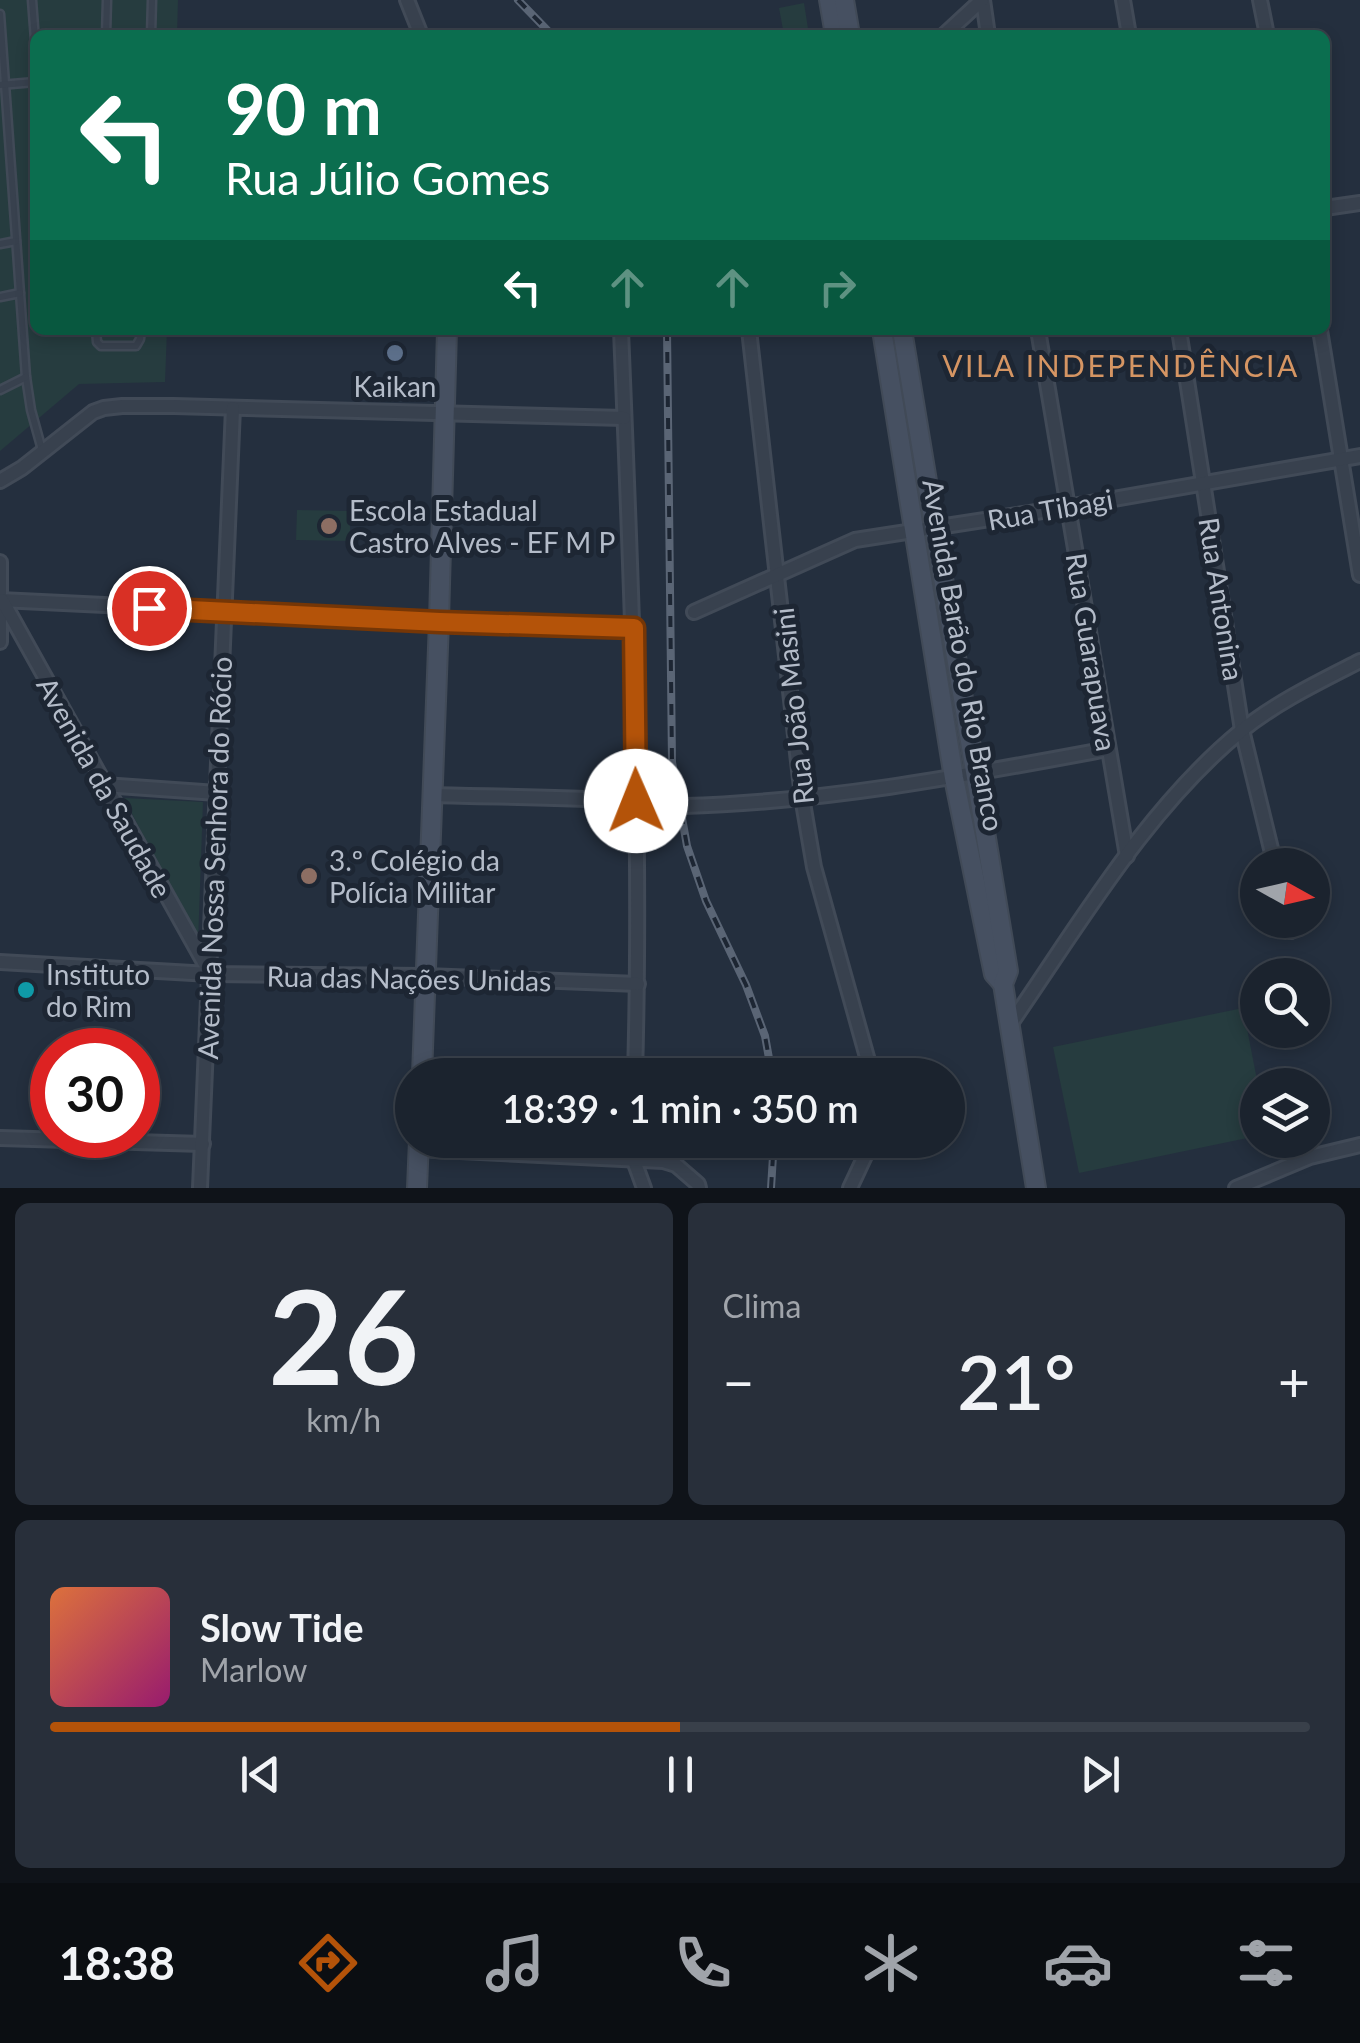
<!DOCTYPE html>
<html lang="pt">
<meta charset="utf-8">
<style>
body{margin:0;font-family:Lato,sans-serif;background:#282f3a;color:#f1f3f6;height:100vh;display:flex;flex-direction:column;font-size:38px;white-space:nowrap}
*{box-sizing:border-box;margin:0}
p{font-size:32px;color:#a0a4aa}
.icon{flex:none;width:55px;height:55px;fill:none;stroke:currentColor;stroke-width:2;stroke-linecap:round;stroke-linejoin:round}
.map{position:relative;height:1188px;overflow:hidden}
.side{display:flex;flex-direction:column;gap:15px;padding:15px;background:#0f1319;flex:1}
.side>*{flex:none}
.banner{position:absolute;left:30px;top:30px;width:1300px;height:305px;border-radius:15px;box-shadow:0 5px 15px #0003,0 0 0 2px #39404a;background:#0b6e4f;color:#fff;overflow:hidden}
.needle{width:65px;rotate:98deg}
.buttons{position:absolute;left:1240px;top:848px;display:grid;gap:20px}
.buttons a{display:grid;place-items:center;width:90px;height:90px;border-radius:50%;background:#1b232e;box-shadow:0 5px 15px #0003,0 0 0 2px #39404a;font-size:50px}
.speed{position:absolute;left:30px;top:1028px;display:flex;gap:20px;font-size:50px;font-weight:700;text-align:center}
.speed>*{display:grid;place-content:center;width:130px;height:130px;border-radius:50%;background:#1b232e;box-shadow:0 5px 15px #0003,0 0 0 2px #39404a;line-height:1}
.speed .limit{border:15px solid #d22;background:#fff;color:#111}
.pin{position:absolute;display:grid;place-items:center;width:85px;height:85px;color:#fff;margin:-42px;border:5px solid #fff;border-radius:50%;box-shadow:0 2px 10px #0007}
.me{position:absolute;width:110px;margin:-55px;rotate:359deg;stroke-linejoin:round;filter:drop-shadow(0 0 8px #0008)}
.turn{display:flex;align-items:center;gap:35px;height:210px;padding:0 30px;font-size:45px}
.turn .icon{width:130px;height:130px;stroke-width:2.5}
.turn b{display:block;font-size:70px;line-height:85px}
.lanes{display:flex;align-items:center;height:95px;padding:0 30px;background:#0003;justify-content:center;gap:50px;direction:ltr}
.lanes .off{opacity:.35}
.big{font-size:75px;font-weight:600;line-height:1.1}
.side .widget{flex:1;display:flex;flex-direction:column;justify-content:center;gap:15px;min-width:0;padding:0 35px;border-radius:15px;background:#282f3a}
.side .dial{align-items:center;gap:0}
.dial b{font-size:130px;line-height:1}
.song{display:flex;align-items:center;gap:30px}
.cover{width:120px;height:120px;border-radius:15px;background:linear-gradient(135deg,hsl(20 70% 55%),hsl(320 70% 35%))}
.played{height:10px;border-radius:5px;background:linear-gradient(90deg,#b45309 50%,#39404a 50%)}
.keys{display:flex;justify-content:space-around;direction:ltr}
.heat{display:flex;justify-content:space-between;align-items:center;font-size:55px;direction:ltr}
.side .tiles{flex:1;display:grid;gap:15px;grid-template-columns:1fr 1fr}
.widget:last-child{grid-column:span 2}
.trip{position:absolute;left:395px;top:1058px;width:570px;height:100px;border-radius:50px;background:#1b232e;box-shadow:0 5px 15px #0003,0 0 0 2px #39404a;font-weight:600;line-height:100px;text-align:center}
.tab-bar{display:flex;height:160px;justify-content:space-around;align-items:center;background:#0b0e12;color:#a0a4aa}
.tab-bar .icon{width:70px;height:70px}
.tab-bar .current{color:#b45309}
.tab-bar b{font-size:45px;color:#f1f3f6}
.map>svg:first-child{display:block}
.green{fill:#263c3f}
.lines{fill:none;stroke-linecap:round;stroke-linejoin:round}
.lane-casing{stroke:#414a57;stroke-width:11}
.street-casing{stroke:#414a57;stroke-width:18}
.secondary-casing{stroke:#414a57;stroke-width:22}
.lane{stroke:#38414e;stroke-width:6}
.street{stroke:#38414e;stroke-width:12}
.secondary{stroke:#465061;stroke-width:18}
.rail-casing{stroke:#5a6575;stroke-width:8}
.rail{stroke:#1d2633;stroke-width:4;stroke-dasharray:11;stroke-linecap:butt}
.route-casing{stroke:#753606;stroke-width:25}
.route{stroke:#b45309;stroke-width:18}
.service-dot{fill:#5c6f8a;stroke:#1d2633;stroke-width:4}
.education-dot{fill:#8d6e63;stroke:#1d2633;stroke-width:4}
.culture-dot{fill:#0f9aa8;stroke:#1d2633;stroke-width:4}
.labels{text-anchor:middle;dominant-baseline:central;stroke-width:10;stroke-linejoin:round;paint-order:stroke}
.poi-label{font-size:28px;fill:#b4bcc9;stroke:#1d2633;text-anchor:start}
.street-label{font-size:28px;fill:#b4bcc9;stroke:#1d2633}
.neighbourhood-label{font-size:30px;letter-spacing:2.5px;fill:#d59563;stroke:#1d2633}
</style>
<div class="map">
<svg width="1360" height="1188" viewBox="0 0 1360 1188">
<rect width="100%" height="100%" fill="#242f3e"/>
<g class="green">
<polygon points="0,0 178,0 177,35 35,35 35,330 167,330 165,382 79,384 0,451"/>
<polygon points="804,3 809,35 784,35 779,8"/>
<polygon points="297,510 350,511 350,541 296,540"/>
<polygon points="124,798 203,802 198,943"/>
<polygon points="1243,1008 1258,1085 1257,1136 1079,1173 1053,1047"/>
</g>
<g class="lines">
<g class="lane-casing">
<g id="lane">
<polyline points="32,0 35,40"/>
<polyline points="0,14 26,377 31,410 42,450"/>
<polyline points="106,35 107,0"/>
<polyline points="151,35 152,0"/>
<polyline points="0,85 35,82"/>
<polyline points="0,244 16,241"/>
<polyline points="0,297 20,293"/>
<polyline points="96,330 97,342 101,346 136,346 140,339 141,330"/>
<polyline points="0,390 26,377"/>
</g>
</g>
<g class="street-casing">
<g id="street">
<polyline points="407,0 421,35"/>
<polyline points="983,0 988,35"/>
<polyline points="1123,0 1129,35"/>
<polyline points="1260,0 1267,35"/>
<polyline points="944,35 982,0"/>
<polyline points="1325,208 1360,203"/>
<path d="M621,330C631,578 642,827 635,1075"/>
<polyline points="749,330 802,797 814,867 872,1075"/>
<polyline points="1038,330 1127,856"/>
<polyline points="1179,330 1242,730 1275,865"/>
<polyline points="1320,330 1360,575"/>
<polyline points="0,481 22,468 93,412 104,408 122,406 174,406 624,418"/>
<polyline points="0,562 0,642"/>
<polyline points="0,600 439,621 633,628"/>
<polyline points="2,600 209,971"/>
<polyline points="694,612 855,540 1068,507 1360,456"/>
<polyline points="104,785 217,793"/>
<path d="M433,795C499,797 565,797 631,801C649,802 666,807 684,806C827,802 968,775 1108,749"/>
<polyline points="1288,920 1291,931"/>
<polyline points="0,962 210,974 426,976 638,984"/>
<path d="M1009,1026C1079,925 1146,809 1241,731C1277,702 1319,682 1360,661"/>
<polyline points="0,1138 203,1144"/>
<polyline points="633,1140 633,1158 644,1188"/>
<polyline points="419,1149 663,1161 676,1165 698,1184 699,1188"/>
<polyline points="200,1188 233,408"/>
<polyline points="850,1188 865,1156 869,1140"/>
<polyline points="1236,1188 1310,1157 1360,1145"/>
</g>
</g>
<g class="secondary-casing">
<g id="secondary">
<polyline points="829,0 835,35"/>
<polyline points="844,0 850,35"/>
<polyline points="882,330 954,778 994,974 1003,984"/>
<polyline points="902,330 1008,971 1003,984 1036,1188"/>
<polyline points="422,1075 439,621 447,330"/>
<polyline points="417,1188 419,1140"/>
</g>
</g>
<use href="#lane" class="lane"/>
<use href="#street" class="street"/>
<use href="#secondary" class="secondary"/>
<g class="rail-casing">
<g id="rail">
<polyline points="518,0 552,35"/>
<polyline points="667,330 672,762 687,846 706,901 746,985 765,1036 772,1075"/>
<polyline points="771,1188 774,1140"/>
</g>
</g>
<use href="#rail" class="rail"/>
</g>
<g class="lines">
<g class="route-casing">
<polyline id="route" points="149,608 440,622 634,628 636,801"/>
</g>
<use href="#route" class="route"/>
</g>
<circle class="service-dot" cx="395" cy="353" r="10"/>
<g class="education-dot">
<circle cx="329" cy="526" r="10"/>
<circle cx="309" cy="876" r="10"/>
</g>
<circle class="culture-dot" cx="26" cy="990" r="10"/>
<g class="labels">
<g class="poi-label">
<text x="395" y="386" text-anchor="middle">Kaikan</text>
<text x="349" y="510">Escola Estadual<tspan x="349" dy="32">Castro Alves - EF M P</tspan></text>
<text x="329" y="860">3.º Colégio da<tspan x="329" dy="32">Polícia Militar</tspan></text>
<text x="46" y="974">Instituto<tspan x="46" dy="32">do Rim</tspan></text>
</g>
<g class="street-label">
<text transform="translate(1050 509) rotate(-10)">Rua Tibagi</text>
<text transform="translate(1222 599) rotate(81)">Rua Antonina</text>
<text transform="translate(1092 652) rotate(81)">Rua Guarapuava</text>
<text transform="translate(964 655) rotate(80)">Avenida Barão do Rio Branco</text>
<text transform="translate(793 706) rotate(-96)">Rua João Masini</text>
<text transform="translate(105 787) rotate(61)">Avenida da Saudade</text>
<text transform="translate(214 858) rotate(-88)">Avenida Nossa Senhora do Rócio</text>
<text transform="translate(409 978) rotate(1)">Rua das Nações Unidas</text>
</g>
<g class="neighbourhood-label">
<text x="1121" y="365">VILA INDEPENDÊNCIA</text>
</g>
</g>
</svg>
<div class="buttons">
<a><svg class="needle" viewBox="-14 -14 28 28"><path d="M0-13l5 13h-10z" fill="#e53935"/><path d="M0 13l5-13h-10z" fill="#a0a4aa"/></svg></a>
<a><svg class="icon" aria-label="search" viewBox="0 0 24 24"><circle cx="10" cy="10" r="6"/><path d="M15 15l6 6"/></svg></a>
<a><svg class="icon" aria-label="layers" viewBox="0 0 24 24"><path d="M12 4l9 5-9 5-9-5zM3 14l9 5 9-5"/></svg></a>
</div>
<div class="speed"><div class="limit">30</div></div>
<div class="pin" style="left:149px;top:608px;background:#d93025"><svg class="icon" aria-label="arrive" viewBox="0 0 24 24"><path d="M6 21V4h12l-3 4 3 4H6"/></svg></div>
<svg class="me" style="left:636px;top:801px" viewBox="-20 -20 40 40"><circle r="19" fill="#fff"/><path d="M0-13L10 11 0 6-10 11z" fill="#b45309"/></svg>
<div class="trip">18:39 · 1 min · 350 m</div>
<div class="banner">
<div class="turn"><svg class="icon" aria-label="left" viewBox="0 0 24 24"><path d="M17 20v-9H6M10 6l-5 5 5 5"/></svg><div><b>90 m</b>Rua Júlio Gomes</div></div>
<div class="lanes"><svg class="icon" aria-label="left" viewBox="0 0 24 24"><path d="M17 20v-9H6M10 6l-5 5 5 5"/></svg><svg class="icon off" aria-label="ahead" viewBox="0 0 24 24"><path d="M12 20V5M6 11l6-6 6 6"/></svg><svg class="icon off" aria-label="ahead" viewBox="0 0 24 24"><path d="M12 20V5M6 11l6-6 6 6"/></svg><svg class="icon off" aria-label="right" viewBox="0 0 24 24"><path d="M7 20v-9h11M14 6l5 5-5 5"/></svg></div>
</div>
</div>
<section class="side">
<div class="tiles">
<div class="widget dial"><b>26</b><p>km/h</p></div>
<div class="widget"><p>Clima</p>
<div class="heat"><a>−</a><b class="big">21°</b><a>+</a></div>
</div>
<div class="widget">
<div class="song"><i class="cover"></i><div><b>Slow Tide</b><p>Marlow</p></div></div>
<div class="played"></div>
<div class="keys"><svg class="icon" aria-label="previous" viewBox="0 0 24 24"><path d="M18 5L8 12l10 7zM5 5v14"/></svg><svg class="icon" aria-label="pause" viewBox="0 0 24 24"><path d="M8 5v14M16 5v14"/></svg><svg class="icon" aria-label="next" viewBox="0 0 24 24"><path d="M6 5l10 7-10 7zM19 5v14"/></svg></div>
</div>
</div>
</section>
<nav class="tab-bar">
<b>18:38</b>
<svg class="icon current" aria-label="directions" viewBox="0 0 24 24"><path d="M12 3l9 9-9 9-9-9zM9 14v-3h6M13 9l2 2-2 2"/></svg>
<svg class="icon" aria-label="music" viewBox="0 0 24 24"><path d="M9 18V5l10-2v13"/><circle cx="6" cy="18" r="3"/><circle cx="16" cy="16" r="3"/></svg>
<svg class="icon" aria-label="phone" viewBox="0 0 24 24"><path d="M5 4h4l2 5-3 2q2 4 5 5l2-3 5 2v4C11 20 4 13 5 4z"/></svg>
<svg class="icon" aria-label="climate" viewBox="0 0 24 24"><path d="M12 3v18M4 7l16 10M4 17L20 7"/></svg>
<svg class="icon" aria-label="car" viewBox="0 0 24 24"><path d="M5 17H2v-5l4-1 3-4h7l3 4 3 1v5h-3M9 17h6M6 11h13"/><circle cx="7" cy="17" r="2"/><circle cx="17" cy="17" r="2"/></svg>
<svg class="icon" aria-label="filters" viewBox="0 0 24 24"><path d="M4 7h16M4 17h16"/><circle cx="9" cy="7" r="2"/><circle cx="15" cy="17" r="2"/></svg>
</nav>
